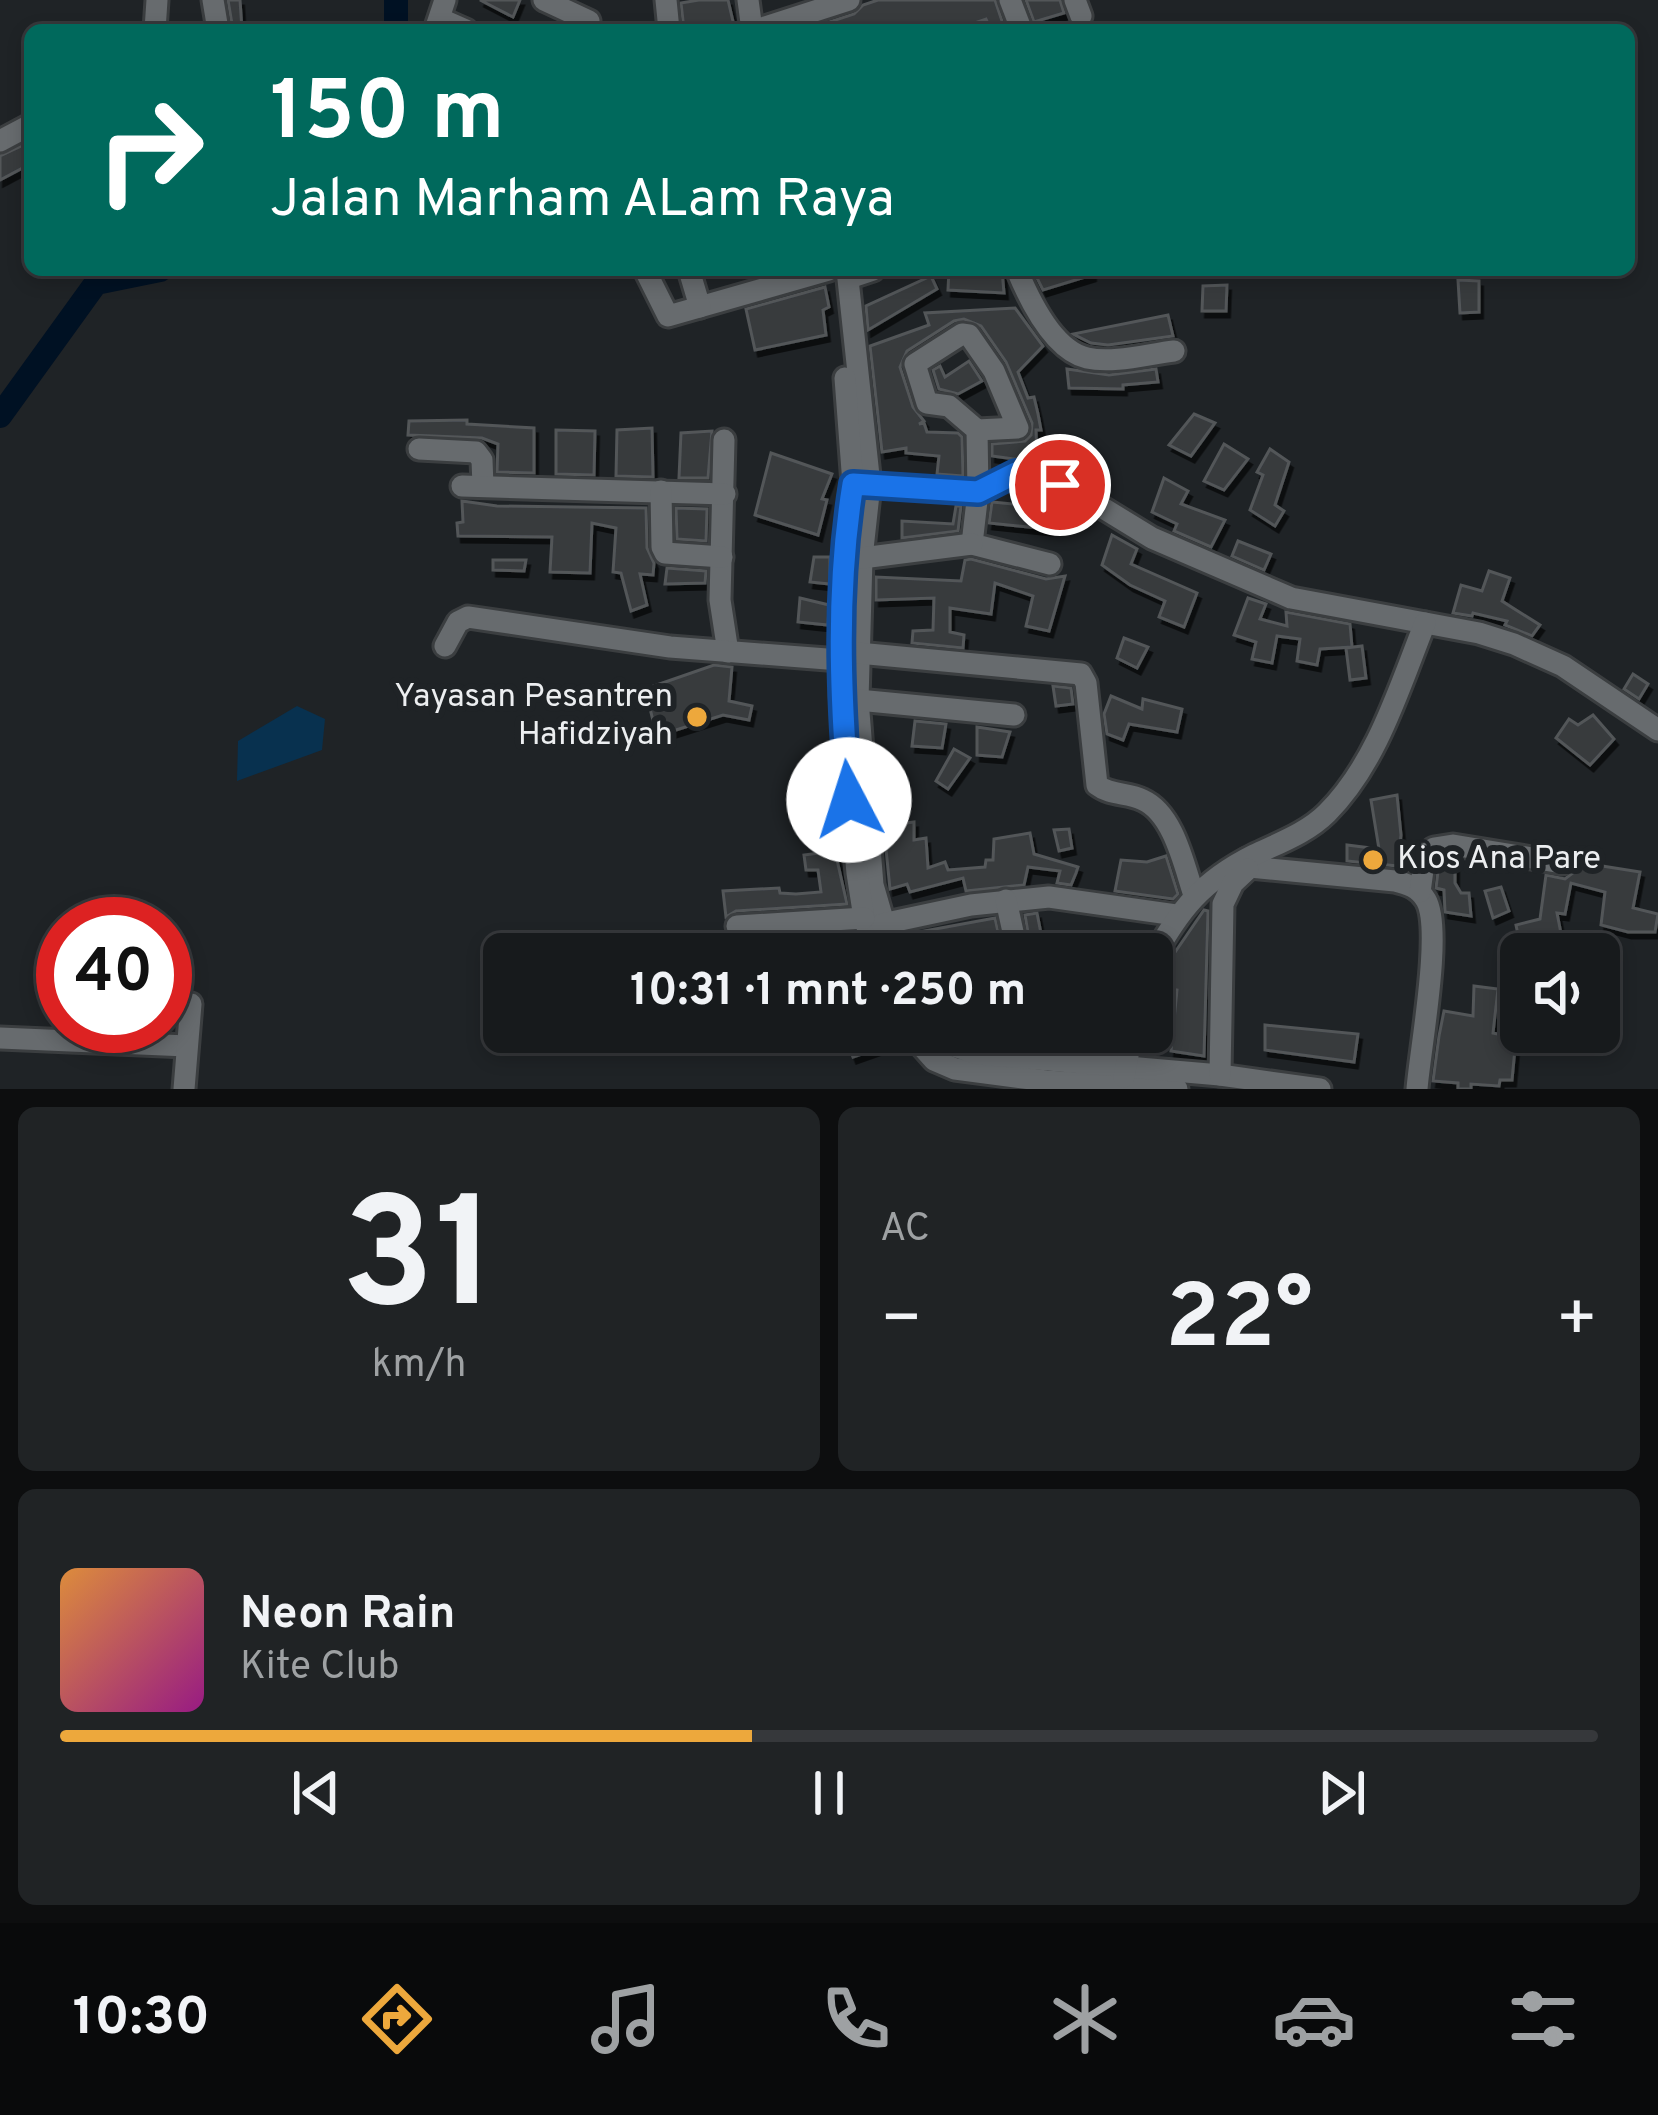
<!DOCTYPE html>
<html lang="id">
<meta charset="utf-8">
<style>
body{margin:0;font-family:Overpass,sans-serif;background:#202325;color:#f1f3f6;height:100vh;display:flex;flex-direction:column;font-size:45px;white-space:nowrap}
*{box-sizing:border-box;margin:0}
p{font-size:39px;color:#9ea1a3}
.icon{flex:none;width:66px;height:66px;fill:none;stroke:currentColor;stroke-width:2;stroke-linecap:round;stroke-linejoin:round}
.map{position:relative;height:1089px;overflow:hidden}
.sheet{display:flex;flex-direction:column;gap:18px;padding:18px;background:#0d0e0f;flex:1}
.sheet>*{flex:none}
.hud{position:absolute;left:24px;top:24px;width:1611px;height:252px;border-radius:18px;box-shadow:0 6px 18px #0003,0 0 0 3px #36383b;background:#00695c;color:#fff;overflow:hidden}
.buttons{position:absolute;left:1500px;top:933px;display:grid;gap:24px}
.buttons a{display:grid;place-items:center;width:120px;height:120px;border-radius:18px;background:#171a1c;box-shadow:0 6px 18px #0003,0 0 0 3px #36383b;font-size:60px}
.speed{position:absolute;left:36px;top:897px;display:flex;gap:24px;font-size:60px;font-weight:700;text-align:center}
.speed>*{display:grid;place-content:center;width:156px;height:156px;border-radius:50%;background:#171a1c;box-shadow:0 6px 18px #0003,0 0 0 3px #36383b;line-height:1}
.speed .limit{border:18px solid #d22;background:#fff;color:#111}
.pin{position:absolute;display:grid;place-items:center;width:102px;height:102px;color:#fff;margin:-51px;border:6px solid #fff;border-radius:50%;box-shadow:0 3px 12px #0007}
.me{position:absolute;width:132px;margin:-66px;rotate:355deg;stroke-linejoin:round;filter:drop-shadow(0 0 9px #0008)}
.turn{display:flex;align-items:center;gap:42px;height:252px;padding:0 48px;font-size:54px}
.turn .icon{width:156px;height:156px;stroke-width:2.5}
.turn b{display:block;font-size:84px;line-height:102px}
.big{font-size:90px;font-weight:700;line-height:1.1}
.sheet .card{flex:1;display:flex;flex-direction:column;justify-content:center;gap:18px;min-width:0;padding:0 42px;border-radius:18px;background:#202325}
.sheet .dial{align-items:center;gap:0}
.dial b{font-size:156px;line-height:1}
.song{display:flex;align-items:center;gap:36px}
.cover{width:144px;height:144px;border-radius:18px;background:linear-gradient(135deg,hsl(30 70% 55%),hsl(310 70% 35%))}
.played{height:12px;border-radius:6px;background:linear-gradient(90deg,#eda83c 45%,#36383b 45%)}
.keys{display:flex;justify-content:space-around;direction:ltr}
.heat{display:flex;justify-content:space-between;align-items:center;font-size:66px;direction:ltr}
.sheet .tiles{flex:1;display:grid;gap:18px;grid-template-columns:1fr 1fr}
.card:last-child{grid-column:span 2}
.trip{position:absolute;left:483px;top:933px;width:690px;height:120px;border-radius:18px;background:#171a1c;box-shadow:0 6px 18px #0003,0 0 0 3px #36383b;font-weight:700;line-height:120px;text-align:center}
.tab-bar{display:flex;height:192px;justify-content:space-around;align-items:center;background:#090a0b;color:#9ea1a3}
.tab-bar .icon{width:84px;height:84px}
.tab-bar .on{color:#eda83c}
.tab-bar b{font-size:54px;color:#f1f3f6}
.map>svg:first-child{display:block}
.green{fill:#08314f}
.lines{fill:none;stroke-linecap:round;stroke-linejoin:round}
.river{stroke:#001123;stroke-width:24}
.building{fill:#373a3e;stroke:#525659;stroke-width:3;filter:url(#shadow)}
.minor-casing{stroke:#3b3e40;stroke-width:27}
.minor{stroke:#676b6e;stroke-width:21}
.route-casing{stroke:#114b97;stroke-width:30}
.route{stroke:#1a73e8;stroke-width:21}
.poi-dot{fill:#eda83c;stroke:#1f2326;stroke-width:4.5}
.labels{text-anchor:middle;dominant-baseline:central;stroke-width:12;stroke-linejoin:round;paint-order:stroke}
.poi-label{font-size:33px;fill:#eceef0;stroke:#1f2326;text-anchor:end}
</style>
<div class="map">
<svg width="1658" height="1089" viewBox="0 0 1658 1089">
<defs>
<filter id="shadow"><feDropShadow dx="3.5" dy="6" stdDeviation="0" flood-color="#0009"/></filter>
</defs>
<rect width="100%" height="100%" fill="#1f2326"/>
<polygon class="green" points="297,706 325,719 322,750 237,781 238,741"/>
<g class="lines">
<g class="river">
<polyline points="396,30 396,0"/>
<polyline points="0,416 96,283 160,270"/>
</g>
</g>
<g class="building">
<polygon points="228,0 240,0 242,30 233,30"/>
<polygon points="480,0 520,0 513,17"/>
<polygon points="699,0 728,0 735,30 684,30 681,3"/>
<polygon points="878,0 995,0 1005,30 991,30 986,19 954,30 805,30 854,14 863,5"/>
<polygon points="1026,0 1060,0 1064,13 1034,22"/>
<polygon points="30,142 30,164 0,180 0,156"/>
<polygon points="949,270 1002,270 1004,293 948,290"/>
<polygon points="1033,270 1092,270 1092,275 1043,290"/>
<polygon points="931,276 937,289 868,330 866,306"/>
<polygon points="1458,280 1479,281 1479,312 1460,313"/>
<polygon points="1227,285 1226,311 1202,311 1203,286"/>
<polygon points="825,287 829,307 823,310 826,335 755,350 746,309"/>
<polygon points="1015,308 1043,346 1018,372 1028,398 1034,397 1038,414 1041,430 1036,430 1037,462 992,456 992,444 1025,441 1031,435 1032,423 1006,362 981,326 964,319 954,321 907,351 900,367 913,407 924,421 919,424 924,423 927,432 958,433 962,437 963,476 937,474 939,456 906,453 906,448 882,452 870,346 929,325 925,313"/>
<polygon points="1168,315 1173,336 1108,345 1091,343 1073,334"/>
<polygon points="969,361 982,381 958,394 939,389 933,370 940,366 945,377"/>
<polygon points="1067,369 1109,375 1156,369 1158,382 1123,385 1123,389 1069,388"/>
<polygon points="1194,414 1215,423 1191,456 1169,445"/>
<polygon points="467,420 467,424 534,428 534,473 497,472 498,444 482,438 408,435 409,421"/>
<polygon points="652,428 653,477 616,476 617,430"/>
<polygon points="556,430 595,431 594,475 556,474"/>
<polygon points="712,431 708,478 679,478 681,433"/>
<polygon points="1224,444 1248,459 1224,490 1204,481"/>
<polygon points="1270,449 1289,462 1275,505 1284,511 1275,526 1250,510 1263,475 1257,472"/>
<polygon points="771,453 832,474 822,499 827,500 818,535 755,515"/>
<polygon points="1164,478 1188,491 1181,504 1225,520 1211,547 1174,531 1177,524 1152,512"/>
<polygon points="462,501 497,506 646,508 647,548 654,563 653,575 640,574 647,605 631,611 621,573 613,572 616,528 592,523 590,573 550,572 552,537 458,536 457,523 463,522"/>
<polygon points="992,502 1052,508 1049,529 989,523"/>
<polygon points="956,506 961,506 958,531 902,538 902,521 953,524"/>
<polygon points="676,508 707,509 706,541 677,539"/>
<polygon points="1112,535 1137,549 1131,564 1197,593 1184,627 1159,617 1165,601 1130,585 1102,565"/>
<polygon points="1238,541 1271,554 1264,570 1232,556"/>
<polygon points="814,557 830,557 830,584 810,582"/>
<polygon points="971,559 1046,579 1065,576 1049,631 1026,626 1033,596 995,583 991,614 950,608 950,632 964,635 963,648 912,643 913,631 933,630 934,598 876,600 876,577 961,581 965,560"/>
<polygon points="493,560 526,560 524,571 493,570"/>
<polygon points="667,568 706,571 705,583 665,584"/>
<polygon points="1489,571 1510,578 1502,601 1540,625 1532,636 1505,625 1507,621 1473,613 1472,616 1453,613 1461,585 1482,591"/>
<polygon points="800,598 829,605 828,625 798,622"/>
<polygon points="1248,598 1266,604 1260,619 1287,626 1286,612 1350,624 1352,647 1320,649 1317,665 1297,661 1300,639 1277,636 1272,663 1252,659 1256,642 1234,635"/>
<polygon points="1124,638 1148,647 1137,668 1117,658"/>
<polygon points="1362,646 1366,678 1350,680 1346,648"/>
<polygon points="714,665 732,667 729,701 752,706 749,720 723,715 657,736 645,689"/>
<polygon points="1633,674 1648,684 1639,699 1624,689"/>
<polygon points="1053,686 1071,688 1073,704 1056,706"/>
<polygon points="1111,696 1142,709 1143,699 1182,709 1177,732 1129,724 1123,740 1107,734 1104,714"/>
<polygon points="1593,715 1614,739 1590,765 1556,738 1569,719 1578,725"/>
<polygon points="915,721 946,724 942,748 912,746"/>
<polygon points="977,727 1010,732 1002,757 977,755"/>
<polygon points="954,749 970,758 948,789 936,781"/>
<polygon points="1397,795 1401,835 1398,866 1347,861 1347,845 1379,849 1371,800"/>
<polygon points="889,818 890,825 914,822 914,840 926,838 928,868 945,862 948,870 985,867 986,860 993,860 994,839 1030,833 1034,854 1078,867 1076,873 1071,885 1057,883 1060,871 1028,867 1024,885 966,891 963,878 910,892 907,884 890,889 883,819"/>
<polygon points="1069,829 1072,848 1059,851 1054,830"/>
<polygon points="835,851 847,904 736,911 726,917 723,891 779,888 780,893 796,894 821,892 818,870 806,870 804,855"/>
<polygon points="1166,856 1178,894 1173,899 1115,891 1121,860 1147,862"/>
<polygon points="1455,860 1455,883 1461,893 1469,893 1471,916 1445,912 1444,890 1436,888 1439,863"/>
<polygon points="1577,862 1640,872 1633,908 1658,914 1655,932 1628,932 1601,925 1605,892 1571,883 1565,914 1557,913 1565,954 1522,954 1516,925 1540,919 1546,875 1565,879 1574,872"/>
<polygon points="1501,887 1509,911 1493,918 1485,891"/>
<polygon points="1204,910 1208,911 1204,1056 1171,1051 1177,990 1164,988 1169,961"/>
<polygon points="1037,913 1045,954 1022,954 1030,944 1025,915"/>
<polygon points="995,918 998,932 977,941 969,951 908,954 903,935"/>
<polygon points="851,934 858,949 823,954 733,954 731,940"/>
<polygon points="1474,986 1498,989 1493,1033 1516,1038 1512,1080 1500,1080 1499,1086 1471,1084 1471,1089 1458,1089 1458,1083 1433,1081 1439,1036 1444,1011 1473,1016"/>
<polygon points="1265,1025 1358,1034 1354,1062 1265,1050"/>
<polygon points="862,1032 874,1032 882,1047 853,1057 847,1041"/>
<polygon points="983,1032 1025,1032 1026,1037 1006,1041 984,1039"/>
</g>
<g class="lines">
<g class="minor-casing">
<g id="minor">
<polyline points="213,0 218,30"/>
<polyline points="544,0 589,21"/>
<polyline points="666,0 669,30"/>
<polyline points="748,0 752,30"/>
<polyline points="1010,0 1020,26"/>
<polyline points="1075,0 1081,16"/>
<polyline points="441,19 466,30"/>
<polyline points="765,27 849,0"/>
<polyline points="155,30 157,0"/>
<polyline points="435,30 445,0"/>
<polyline points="0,141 30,125"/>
<polyline points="645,270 668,316 829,270"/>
<polyline points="689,270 700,307"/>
<polyline points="847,270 870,485 862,558 858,700 873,885 893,954"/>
<path d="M1017,270C1029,299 1053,350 1087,358C1113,364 1148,354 1174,351"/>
<polyline points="849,278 873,270"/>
<polyline points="845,378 853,484 846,540 841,695 857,873 864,918 876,954"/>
<polyline points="977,430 1018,428 994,371 969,335 962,334 915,364 927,403 949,406 977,430 978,492 972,544 1050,564"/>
<polyline points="724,440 720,600 728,652"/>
<polyline points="419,449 476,452 482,460 483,486"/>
<polyline points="853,484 978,492 1015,473 1040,478 1085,497 1152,538 1291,598 1479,633 1514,644 1563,666 1658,730"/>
<polyline points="462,486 725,494"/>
<polyline points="661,491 662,547 665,553 722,557"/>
<polyline points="862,558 972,544"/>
<polyline points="445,646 458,622 468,617 670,647 840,660"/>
<path d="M858,653L1081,674L1086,683L1097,785C1111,796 1128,792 1143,800C1174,814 1184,866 1194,895"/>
<polyline points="858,700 1014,715"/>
<path d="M1247,859L1250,867L1395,881C1408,884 1419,888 1426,900C1443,929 1420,1050 1417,1089"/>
<polyline points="1420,892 1425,855 1434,848 1453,845 1562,863"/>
<polyline points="882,924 971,905 1049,897 1176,915"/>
<polyline points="737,926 864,918"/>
<polyline points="984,954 1015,941 1006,900"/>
<path d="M1152,960C1179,910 1202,881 1254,855C1279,843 1307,833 1327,813C1377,763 1399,688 1425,623"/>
<polyline points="909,1032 934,1060 955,1069 1046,1081 1177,1089"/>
<polyline points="931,1032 942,1042 978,1054 1220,1075 1320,1089"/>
<polyline points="0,1038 187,1046"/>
<polyline points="1220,1075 1223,904 1233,883 1248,869"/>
<polyline points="1124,1077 1129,1050 1136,1032"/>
<polyline points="184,1089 191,1004"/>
</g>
</g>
<use href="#minor" class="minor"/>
</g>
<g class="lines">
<g class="route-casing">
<path id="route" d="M849,800C840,695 836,588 853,484L978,492L1016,473L1060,485"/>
</g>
<use href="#route" class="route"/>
</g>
<g class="poi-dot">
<circle cx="697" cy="717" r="12"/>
<circle cx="1373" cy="860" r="12"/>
</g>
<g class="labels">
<g class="poi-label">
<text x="673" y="698">Yayasan Pesantren<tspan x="673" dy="38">Hafidziyah</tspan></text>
<text x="1397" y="860" text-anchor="start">Kios Ana Pare</text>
</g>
</g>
</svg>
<div class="buttons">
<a><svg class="icon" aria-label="sound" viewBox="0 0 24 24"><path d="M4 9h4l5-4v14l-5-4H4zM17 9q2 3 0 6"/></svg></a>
</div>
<div class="speed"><div class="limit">40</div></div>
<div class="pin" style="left:1060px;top:485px;background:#d93025"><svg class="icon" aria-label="arrive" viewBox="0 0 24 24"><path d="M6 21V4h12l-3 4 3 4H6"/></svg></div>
<svg class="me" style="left:849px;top:800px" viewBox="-20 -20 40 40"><circle r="19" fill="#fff"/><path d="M0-13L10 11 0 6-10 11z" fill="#1a73e8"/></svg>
<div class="trip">10:31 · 1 mnt · 250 m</div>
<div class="hud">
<div class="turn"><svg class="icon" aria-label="right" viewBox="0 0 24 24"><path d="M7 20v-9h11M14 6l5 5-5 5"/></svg><div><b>150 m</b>Jalan Marham ALam Raya</div></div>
</div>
</div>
<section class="sheet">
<div class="tiles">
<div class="card dial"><b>31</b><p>km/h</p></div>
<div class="card"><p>AC</p>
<div class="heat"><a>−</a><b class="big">22°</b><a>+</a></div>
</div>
<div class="card">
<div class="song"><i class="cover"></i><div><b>Neon Rain</b><p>Kite Club</p></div></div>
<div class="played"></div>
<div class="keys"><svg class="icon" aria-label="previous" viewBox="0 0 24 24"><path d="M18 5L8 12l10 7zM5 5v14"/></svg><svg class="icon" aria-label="pause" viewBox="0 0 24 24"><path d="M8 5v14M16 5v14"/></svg><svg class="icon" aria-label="next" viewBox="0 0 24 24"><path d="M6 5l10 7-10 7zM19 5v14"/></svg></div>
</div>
</div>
</section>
<nav class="tab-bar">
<b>10:30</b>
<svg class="icon on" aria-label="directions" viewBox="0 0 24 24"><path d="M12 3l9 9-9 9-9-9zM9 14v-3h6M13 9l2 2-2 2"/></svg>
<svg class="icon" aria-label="music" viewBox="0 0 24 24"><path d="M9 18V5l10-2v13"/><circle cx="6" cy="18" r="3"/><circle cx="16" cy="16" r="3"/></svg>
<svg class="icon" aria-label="phone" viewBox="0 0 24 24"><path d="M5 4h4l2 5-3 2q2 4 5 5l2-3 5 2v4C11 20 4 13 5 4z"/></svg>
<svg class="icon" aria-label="climate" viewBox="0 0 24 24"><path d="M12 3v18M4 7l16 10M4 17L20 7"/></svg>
<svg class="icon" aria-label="car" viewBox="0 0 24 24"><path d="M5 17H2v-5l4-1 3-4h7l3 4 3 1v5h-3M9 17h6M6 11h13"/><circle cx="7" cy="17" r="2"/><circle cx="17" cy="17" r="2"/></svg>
<svg class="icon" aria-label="filters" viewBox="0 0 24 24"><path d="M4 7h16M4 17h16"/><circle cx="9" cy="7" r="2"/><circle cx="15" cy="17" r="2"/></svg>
</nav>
